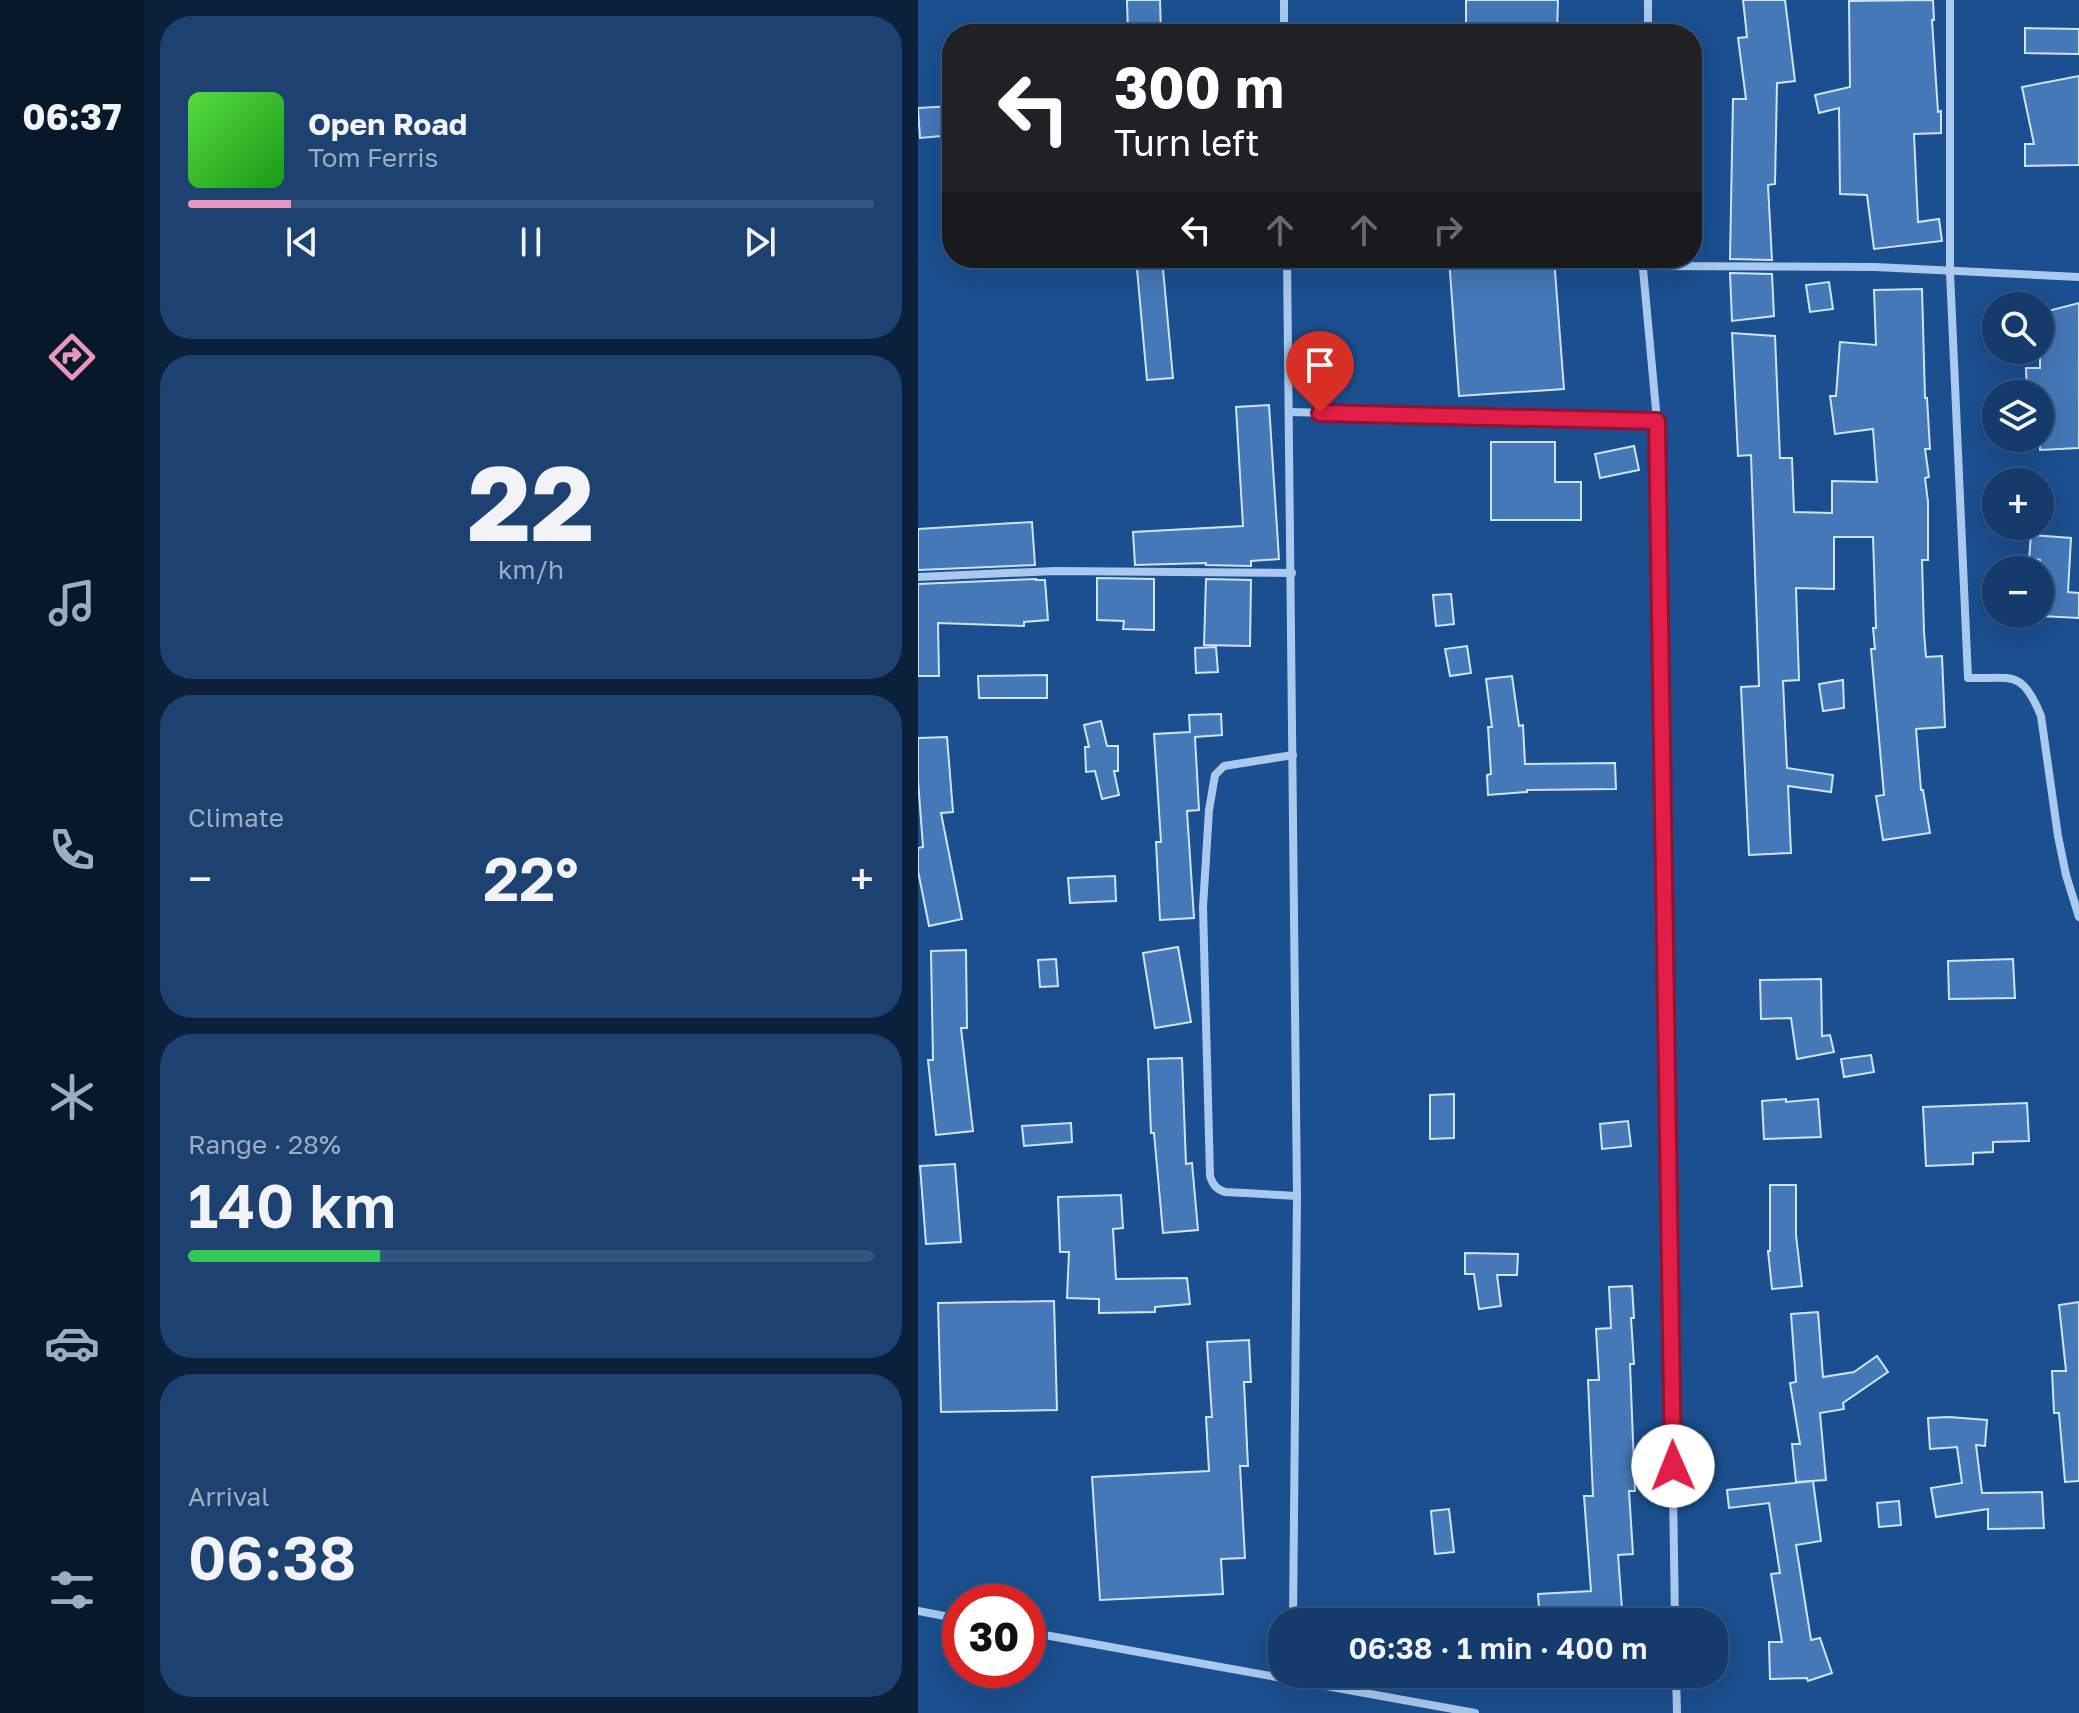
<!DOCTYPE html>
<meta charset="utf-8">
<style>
body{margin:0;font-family:"Golos Text",sans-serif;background:#1d4271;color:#f1f3f6;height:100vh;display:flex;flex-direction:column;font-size:30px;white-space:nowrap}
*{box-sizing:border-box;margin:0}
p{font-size:26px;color:#9dadc1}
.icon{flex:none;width:44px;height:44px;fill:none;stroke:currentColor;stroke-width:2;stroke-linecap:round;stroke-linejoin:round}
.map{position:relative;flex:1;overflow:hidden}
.sheet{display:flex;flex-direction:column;gap:16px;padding:16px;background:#0b203b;width:774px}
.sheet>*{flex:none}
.top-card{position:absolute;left:24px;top:24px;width:760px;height:244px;border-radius:32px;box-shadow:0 8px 32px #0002,0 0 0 2px #33557e;background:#202124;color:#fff;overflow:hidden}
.controls{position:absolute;left:1064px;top:292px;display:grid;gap:16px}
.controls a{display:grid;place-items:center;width:72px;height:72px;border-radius:50%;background:#143b6b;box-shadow:0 8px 32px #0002,0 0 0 2px #33557e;font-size:40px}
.speed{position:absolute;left:24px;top:1584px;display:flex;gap:16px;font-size:40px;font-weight:700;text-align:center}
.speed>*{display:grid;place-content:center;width:104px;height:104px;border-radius:50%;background:#143b6b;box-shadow:0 8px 32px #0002,0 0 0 2px #33557e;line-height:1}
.speed .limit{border:12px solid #d22;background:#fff;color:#111}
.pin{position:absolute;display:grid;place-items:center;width:68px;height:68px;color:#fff;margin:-82px -34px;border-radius:50% 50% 50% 0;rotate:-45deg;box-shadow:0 0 8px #0007}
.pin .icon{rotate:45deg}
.me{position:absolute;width:88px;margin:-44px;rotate:359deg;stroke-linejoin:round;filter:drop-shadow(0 0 6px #0008)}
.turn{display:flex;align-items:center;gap:28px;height:168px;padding:0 40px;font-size:36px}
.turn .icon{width:104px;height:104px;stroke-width:2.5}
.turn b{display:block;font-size:56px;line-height:68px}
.lanes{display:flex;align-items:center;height:76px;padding:0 40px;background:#0003;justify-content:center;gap:40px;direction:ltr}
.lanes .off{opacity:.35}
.big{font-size:60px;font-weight:600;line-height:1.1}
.sheet .tile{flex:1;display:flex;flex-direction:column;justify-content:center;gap:12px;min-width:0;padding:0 28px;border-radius:32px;background:#1d4271}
.sheet .dial{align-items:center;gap:0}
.dial b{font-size:104px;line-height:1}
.song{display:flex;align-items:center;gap:24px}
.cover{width:96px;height:96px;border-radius:12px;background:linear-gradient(135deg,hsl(110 70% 55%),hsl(120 70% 35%))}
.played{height:8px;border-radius:4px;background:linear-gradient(90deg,#e797bd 15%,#33557e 15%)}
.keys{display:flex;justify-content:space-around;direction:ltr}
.heat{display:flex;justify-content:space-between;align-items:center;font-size:44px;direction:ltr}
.charge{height:12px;border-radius:6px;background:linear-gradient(90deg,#34c759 28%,#33557e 0)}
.trip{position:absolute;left:350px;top:1608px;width:460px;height:80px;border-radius:32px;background:#143b6b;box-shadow:0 8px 32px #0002,0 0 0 2px #33557e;font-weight:600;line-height:80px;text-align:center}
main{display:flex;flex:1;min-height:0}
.tab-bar{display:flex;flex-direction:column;width:144px;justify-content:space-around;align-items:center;background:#08182b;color:#9dadc1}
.tab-bar .icon{width:56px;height:56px}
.tab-bar .active{color:#e797bd}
.tab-bar b{font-size:36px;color:#f1f3f6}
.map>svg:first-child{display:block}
.building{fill:#4478b7;stroke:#cfe3fa;stroke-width:2}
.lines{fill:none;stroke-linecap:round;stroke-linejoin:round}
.street{stroke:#a9c9ee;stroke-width:8}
.route-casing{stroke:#92132f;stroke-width:20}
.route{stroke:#e11d48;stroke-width:14}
</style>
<main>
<nav class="tab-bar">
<b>06:37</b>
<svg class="icon active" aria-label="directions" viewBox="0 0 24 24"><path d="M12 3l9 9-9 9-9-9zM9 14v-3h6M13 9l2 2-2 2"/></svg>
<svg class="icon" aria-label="music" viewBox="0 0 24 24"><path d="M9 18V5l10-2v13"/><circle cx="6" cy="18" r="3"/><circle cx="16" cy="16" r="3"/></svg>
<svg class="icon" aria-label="phone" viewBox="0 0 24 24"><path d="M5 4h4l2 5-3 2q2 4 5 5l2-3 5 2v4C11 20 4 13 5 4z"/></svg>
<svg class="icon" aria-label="climate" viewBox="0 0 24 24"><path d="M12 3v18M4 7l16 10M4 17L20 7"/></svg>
<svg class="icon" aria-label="car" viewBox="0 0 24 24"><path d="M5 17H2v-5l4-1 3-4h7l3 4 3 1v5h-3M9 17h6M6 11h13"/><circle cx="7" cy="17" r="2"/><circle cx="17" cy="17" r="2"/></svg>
<svg class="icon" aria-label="filters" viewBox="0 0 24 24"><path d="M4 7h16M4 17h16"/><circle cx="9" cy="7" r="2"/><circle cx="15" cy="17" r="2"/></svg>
</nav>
<section class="sheet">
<div class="tile">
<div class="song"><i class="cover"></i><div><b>Open Road</b><p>Tom Ferris</p></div></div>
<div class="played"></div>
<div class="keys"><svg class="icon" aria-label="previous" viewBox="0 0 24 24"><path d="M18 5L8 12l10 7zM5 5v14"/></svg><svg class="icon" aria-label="pause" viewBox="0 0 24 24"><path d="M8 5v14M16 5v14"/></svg><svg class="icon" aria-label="next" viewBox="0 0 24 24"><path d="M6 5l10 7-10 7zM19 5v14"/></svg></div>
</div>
<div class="tile dial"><b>22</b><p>km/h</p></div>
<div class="tile"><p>Climate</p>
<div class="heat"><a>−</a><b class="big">22°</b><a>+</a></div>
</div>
<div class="tile"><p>Range · 28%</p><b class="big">140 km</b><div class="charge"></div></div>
<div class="tile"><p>Arrival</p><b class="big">06:38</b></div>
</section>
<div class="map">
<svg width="1161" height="1713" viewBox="0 0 1161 1713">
<rect width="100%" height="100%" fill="#1b4f8f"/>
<g class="building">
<polygon points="209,0 242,0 243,34 210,34"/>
<polygon points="548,0 640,0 639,34 548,34"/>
<polygon points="825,0 867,0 877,81 859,83 857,184 850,185 854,260 812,259 815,99 828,99 820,38 829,37"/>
<polygon points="1015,0 1016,20 1014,20 1020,112 1023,111 1023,133 996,134 1000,222 1021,219 1024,241 956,249 949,195 922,194 921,108 901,113 897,95 932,87 931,1"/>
<polygon points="1107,28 1161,29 1161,54 1107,53"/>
<polygon points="1161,76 1161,165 1107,166 1107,144 1116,144 1104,87"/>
<polygon points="34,106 34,135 2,138 0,108"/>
<polygon points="218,258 244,258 255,378 229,380"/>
<polygon points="531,258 636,258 646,389 541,396"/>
<polygon points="812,273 854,274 856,316 814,321"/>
<polygon points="911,282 915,309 892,312 888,285"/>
<polygon points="1004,289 1007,398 1009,398 1012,449 1007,449 1011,477 1007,478 1010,502 1010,560 1004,560 1006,632 1008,657 1024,656 1027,727 998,729 1003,790 1005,790 1012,833 965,840 958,796 966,795 953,649 957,649 955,628 958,628 955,537 916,537 916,589 878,588 881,680 865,681 869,768 915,775 913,792 870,786 873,853 831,855 823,687 841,686 833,455 820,456 814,333 857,336 862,458 874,458 876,512 914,513 914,481 959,482 955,429 917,434 912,396 918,396 922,342 958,345 956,290"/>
<polygon points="1161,303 1161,448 1122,450 1122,394 1109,394 1108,368 1122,368 1122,313"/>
<polygon points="351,405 361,559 333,561 333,566 288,565 288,563 217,565 215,532 325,526 318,407"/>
<polygon points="573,442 637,442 637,482 663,482 663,520 573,520"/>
<polygon points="716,446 721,470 682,478 677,454"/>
<polygon points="114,522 117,565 0,570 0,529"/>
<polygon points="1113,535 1153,538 1150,592 1161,593 1161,618 1122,616 1122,560 1111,559"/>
<polygon points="179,578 236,579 236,630 205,629 206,621 179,620"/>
<polygon points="118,579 118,580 127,580 130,620 106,622 106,626 20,623 21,676 0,676 0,584"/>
<polygon points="288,579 333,580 332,646 286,645"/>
<polygon points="533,594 536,624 518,626 515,595"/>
<polygon points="549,646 553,673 532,676 527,649"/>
<polygon points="298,647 300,672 278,673 277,648"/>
<polygon points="129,675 129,698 61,698 60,676"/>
<polygon points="594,676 601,726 605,725 607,764 697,763 698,789 609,790 609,792 570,795 569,775 573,774 570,727 574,727 568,679"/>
<polygon points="925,680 926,708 905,711 901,684"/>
<polygon points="303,714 304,735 277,737 281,810 269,811 276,918 242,920 238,842 243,842 236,734 272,732 271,715"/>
<polygon points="183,721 189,746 200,746 200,771 196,771 201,795 184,799 177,771 168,772 167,747 171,747 166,725"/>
<polygon points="29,737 35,812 23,813 44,919 11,926 0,871 0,848 5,847 0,780 0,738"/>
<polygon points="197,876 198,901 152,903 150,878"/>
<polygon points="260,947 273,1022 237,1028 225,953"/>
<polygon points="48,950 49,1028 43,1028 55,1131 18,1135 10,1060 15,1060 13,951"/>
<polygon points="138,959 140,986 122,987 120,960"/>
<polygon points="1095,959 1097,998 1031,999 1030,961"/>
<polygon points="903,979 904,1036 912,1035 916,1052 879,1059 873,1018 843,1019 842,980"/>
<polygon points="953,1055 956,1072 926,1077 923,1059"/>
<polygon points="264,1058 268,1164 274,1163 280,1230 245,1233 236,1133 233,1133 230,1059"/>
<polygon points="536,1094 536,1138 512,1139 512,1095"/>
<polygon points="868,1099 868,1102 900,1099 903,1137 846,1139 844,1101"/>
<polygon points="1109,1103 1111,1141 1075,1142 1075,1152 1055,1153 1055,1164 1008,1166 1005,1107"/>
<polygon points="710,1121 713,1146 684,1149 682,1124"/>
<polygon points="153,1123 154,1142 106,1146 104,1126"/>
<polygon points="37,1164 43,1242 8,1244 2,1166"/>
<polygon points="852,1185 878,1185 878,1235 884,1286 854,1289 850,1251 852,1251"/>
<polygon points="203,1195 205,1228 195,1229 198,1279 269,1278 272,1304 237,1307 237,1312 181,1313 181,1299 149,1298 151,1252 142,1252 140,1197"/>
<polygon points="547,1253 600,1254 599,1275 579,1275 583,1306 561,1309 556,1274 547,1274"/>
<polygon points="714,1286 716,1318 713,1318 716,1364 712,1364 717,1491 711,1491 715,1554 700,1555 705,1622 622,1622 620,1594 673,1591 666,1496 675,1496 670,1380 681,1380 678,1329 693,1328 691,1287"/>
<polygon points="136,1301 139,1410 23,1412 20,1303"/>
<polygon points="1161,1302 1161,1481 1147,1482 1141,1413 1136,1413 1134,1371 1148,1371 1141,1305"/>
<polygon points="900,1312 905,1377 936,1372 959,1356 970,1372 925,1403 926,1409 902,1413 908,1480 878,1482 874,1444 882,1444 872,1383 878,1382 873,1314"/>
<polygon points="331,1340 333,1382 326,1382 330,1466 322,1466 327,1558 303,1559 305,1594 182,1600 174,1477 291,1471 288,1417 294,1417 289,1342"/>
<polygon points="1031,1417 1069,1420 1067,1446 1058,1445 1064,1493 1124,1492 1126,1528 1070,1529 1070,1509 1018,1517 1013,1488 1044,1483 1039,1447 1012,1449 1010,1418"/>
<polygon points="895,1481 903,1541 878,1545 893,1640 902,1638 914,1673 890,1681 889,1678 852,1679 851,1642 864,1642 853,1574 862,1573 851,1503 811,1508 809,1490"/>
<polygon points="981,1501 983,1525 961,1527 959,1503"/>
<polygon points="531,1509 536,1552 517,1554 513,1511"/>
</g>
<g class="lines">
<g class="street">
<polyline points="366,0 366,34"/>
<polyline points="730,0 730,34"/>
<path d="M1032,0V272L1050,678C1095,679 1104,669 1123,716L1140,836L1148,875L1161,917"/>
<polyline points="369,258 379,1196 375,1622"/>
<polyline points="724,258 739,421 757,1622"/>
<polyline points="724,266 957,267 1161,277"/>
<polyline points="371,412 739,421"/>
<polyline points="0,577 137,571 374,573"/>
<path d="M375,755L306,766L297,775L291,810L285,907L292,1176C295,1185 298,1189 307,1192L379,1196"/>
<polyline points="0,1611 42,1619"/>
<polyline points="110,1632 557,1713"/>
<polyline points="758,1674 759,1713"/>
</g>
</g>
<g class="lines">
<g class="route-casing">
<polyline id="route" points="402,413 739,421 755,1466"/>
</g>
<use href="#route" class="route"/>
</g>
</svg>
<div class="controls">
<a><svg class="icon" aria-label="search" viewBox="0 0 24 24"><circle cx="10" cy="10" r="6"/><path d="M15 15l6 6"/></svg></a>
<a><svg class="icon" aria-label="layers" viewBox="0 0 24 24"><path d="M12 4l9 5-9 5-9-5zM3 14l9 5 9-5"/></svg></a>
<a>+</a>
<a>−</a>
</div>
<div class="speed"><div class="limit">30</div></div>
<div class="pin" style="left:402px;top:413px;background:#d93025"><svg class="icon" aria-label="arrive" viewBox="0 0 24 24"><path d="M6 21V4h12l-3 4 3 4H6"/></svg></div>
<svg class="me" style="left:755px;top:1466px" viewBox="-20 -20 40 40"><circle r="19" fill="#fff"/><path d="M0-13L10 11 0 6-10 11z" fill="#e11d48"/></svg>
<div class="trip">06:38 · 1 min · 400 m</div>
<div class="top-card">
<div class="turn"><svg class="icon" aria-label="left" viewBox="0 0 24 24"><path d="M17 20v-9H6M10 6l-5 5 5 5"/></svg><div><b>300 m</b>Turn left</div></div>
<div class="lanes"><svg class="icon" aria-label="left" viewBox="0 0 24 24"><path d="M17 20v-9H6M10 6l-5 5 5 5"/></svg><svg class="icon off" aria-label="ahead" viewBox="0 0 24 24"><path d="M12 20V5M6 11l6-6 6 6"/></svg><svg class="icon off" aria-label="ahead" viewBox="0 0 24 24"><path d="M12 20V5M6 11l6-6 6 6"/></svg><svg class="icon off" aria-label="right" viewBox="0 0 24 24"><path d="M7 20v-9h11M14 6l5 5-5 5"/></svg></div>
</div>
</div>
</main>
